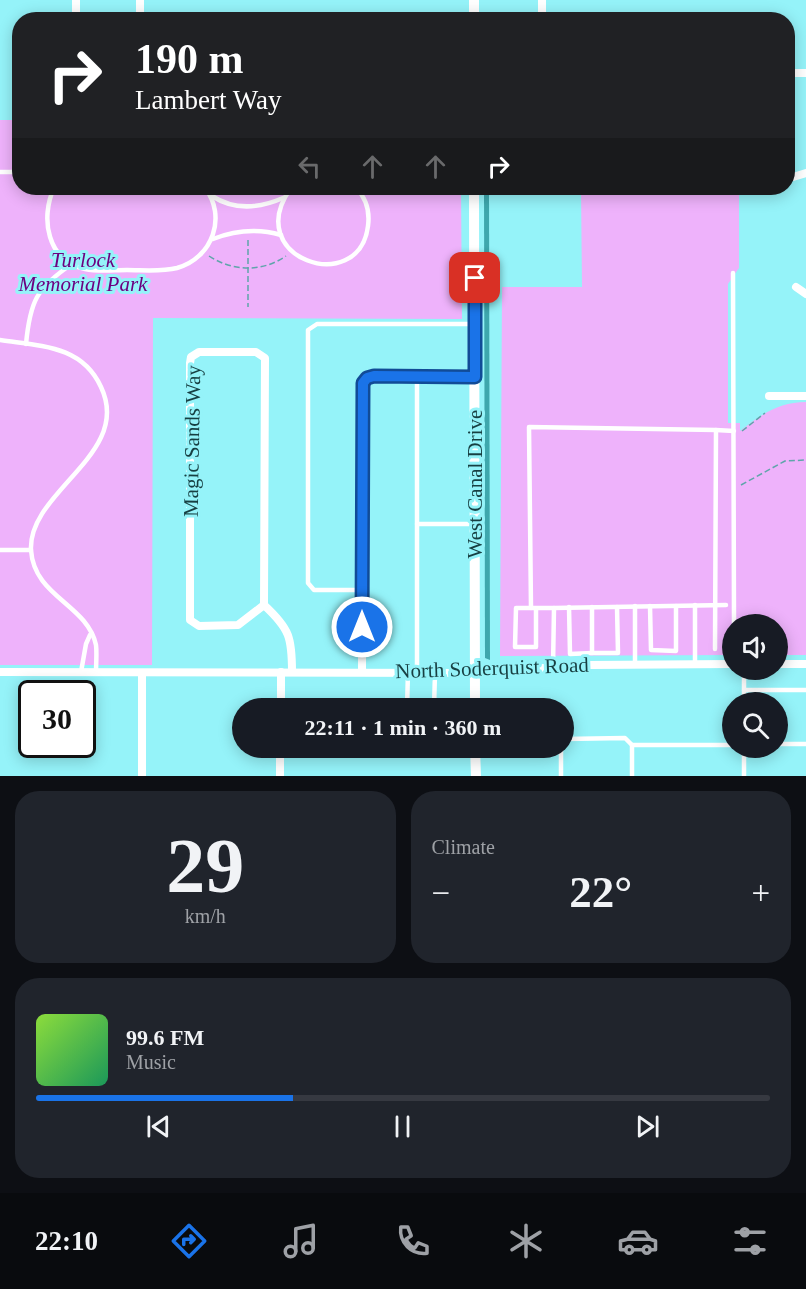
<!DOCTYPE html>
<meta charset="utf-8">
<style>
body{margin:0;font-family:Georgia,serif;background:#20242c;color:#f1f3f6;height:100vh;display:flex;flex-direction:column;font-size:22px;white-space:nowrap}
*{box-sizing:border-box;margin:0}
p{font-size:20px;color:#9ea1a6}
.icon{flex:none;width:33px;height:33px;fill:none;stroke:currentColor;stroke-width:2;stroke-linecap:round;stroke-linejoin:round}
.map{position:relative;height:776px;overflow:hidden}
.side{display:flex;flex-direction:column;gap:15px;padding:15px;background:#0d0f14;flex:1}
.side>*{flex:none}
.top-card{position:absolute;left:12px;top:12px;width:783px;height:183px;border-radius:24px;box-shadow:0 3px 15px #0003;background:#202124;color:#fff;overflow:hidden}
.buttons{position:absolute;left:722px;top:614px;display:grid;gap:12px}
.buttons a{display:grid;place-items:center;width:66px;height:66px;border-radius:50%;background:#171b24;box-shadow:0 3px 15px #0003;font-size:30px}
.speed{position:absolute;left:18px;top:680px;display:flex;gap:12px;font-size:30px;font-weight:700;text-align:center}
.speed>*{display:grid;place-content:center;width:78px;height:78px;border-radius:50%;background:#171b24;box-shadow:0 3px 15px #0003;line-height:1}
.speed .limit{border:3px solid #111;border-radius:9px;background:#fff;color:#111}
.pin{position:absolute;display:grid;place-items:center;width:51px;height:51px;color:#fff;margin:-26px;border-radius:12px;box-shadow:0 3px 9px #0006}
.me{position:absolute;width:66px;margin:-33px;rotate:0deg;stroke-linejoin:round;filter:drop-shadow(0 0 4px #0008)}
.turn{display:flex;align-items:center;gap:21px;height:126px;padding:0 24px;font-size:27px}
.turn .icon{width:78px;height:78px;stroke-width:2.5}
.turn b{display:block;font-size:42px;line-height:51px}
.lanes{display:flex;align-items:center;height:57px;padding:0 24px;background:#0003;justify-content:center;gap:30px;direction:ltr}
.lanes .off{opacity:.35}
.big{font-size:45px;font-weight:700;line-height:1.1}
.side .card{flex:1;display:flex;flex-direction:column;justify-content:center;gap:9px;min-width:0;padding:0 21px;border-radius:24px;background:#20242c}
.side .dial{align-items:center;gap:0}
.dial b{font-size:78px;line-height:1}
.song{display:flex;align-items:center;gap:18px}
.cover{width:72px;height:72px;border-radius:9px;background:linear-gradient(135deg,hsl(90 70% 55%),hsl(150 70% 35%))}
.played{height:6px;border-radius:3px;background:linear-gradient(90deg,#1a73e8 35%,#363941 35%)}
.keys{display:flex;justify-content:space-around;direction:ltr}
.heat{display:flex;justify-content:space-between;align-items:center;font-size:33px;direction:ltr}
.side .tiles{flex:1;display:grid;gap:15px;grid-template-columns:1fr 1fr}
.card:last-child{grid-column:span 2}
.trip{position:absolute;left:232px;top:698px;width:342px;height:60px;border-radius:30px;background:#171b24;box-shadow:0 3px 15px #0003;font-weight:700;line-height:60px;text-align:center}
.dock{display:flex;height:96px;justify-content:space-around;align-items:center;background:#090b0e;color:#9ea1a6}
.dock .icon{width:42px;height:42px}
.dock .current{color:#1a73e8}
.dock b{font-size:27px;color:#f1f3f6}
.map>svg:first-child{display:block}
.green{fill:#eeb2fb}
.water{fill:#3ea7ad}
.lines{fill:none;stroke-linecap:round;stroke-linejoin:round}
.path{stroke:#5fa5aa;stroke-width:1.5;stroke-dasharray:6 3;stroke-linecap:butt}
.service{stroke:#fff;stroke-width:4.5}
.minor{stroke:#fff;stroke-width:8}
.tertiary{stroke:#fff;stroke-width:10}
.route-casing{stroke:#114b97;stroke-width:15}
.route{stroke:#1a73e8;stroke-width:10}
.labels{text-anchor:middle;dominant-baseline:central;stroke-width:6;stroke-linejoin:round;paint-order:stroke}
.park-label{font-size:21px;font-style:italic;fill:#6d0080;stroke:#95f3f9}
.street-label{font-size:21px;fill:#173f42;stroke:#95f3f9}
</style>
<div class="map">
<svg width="806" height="776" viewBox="0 0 806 776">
<rect width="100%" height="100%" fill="#95f3f9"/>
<g class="green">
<polygon points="0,120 19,120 20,188 461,188 462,319 153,318 152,665 0,665"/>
<path d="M581,188H739V268L728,284V423H740V431C760,415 779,402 806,402V655H777V624H732V655L500,656L502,287H582Z"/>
</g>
<polygon class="water" points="484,188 489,188 490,660 485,658"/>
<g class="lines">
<g class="path">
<polyline points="247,188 247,197"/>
<polyline points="248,240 248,307"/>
<path d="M209,256C233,272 263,272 286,256"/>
<polyline points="742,431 765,413"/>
<polyline points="741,485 785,461 806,460"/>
</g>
<g class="service">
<polyline points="0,172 20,172"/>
<path d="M54,188C40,218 47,261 85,269C99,272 113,270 127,270C143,270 161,272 177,268C213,258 227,216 205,188"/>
<path d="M291,188C240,258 359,298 368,226C370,211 366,198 356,188"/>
<path d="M212,196C235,211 260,208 283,198"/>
<path d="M213,239C236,230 257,228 281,235"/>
<polyline points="733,273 734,624"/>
<path d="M0,340C40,346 82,345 101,387C133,454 28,491 31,550C34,597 87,604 96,645C97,653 96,664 96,672"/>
<path d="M26,344C30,302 36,288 72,264"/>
<polyline points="417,377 417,672"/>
<polyline points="716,430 734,431"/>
<polyline points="417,524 475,524"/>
<polyline points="0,550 31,550"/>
<polyline points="362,590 314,590 308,583 308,330 317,324 475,324"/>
<polyline points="635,606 635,665"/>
<polyline points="650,606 651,650 676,651 676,606"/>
<polyline points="569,607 570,654 592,653"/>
<polyline points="592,607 592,653 618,653 617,607"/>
<polyline points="531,608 529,427 716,430 715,649"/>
<polyline points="536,608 536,647 515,647 516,608 554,608"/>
<polyline points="695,664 695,605"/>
<polyline points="553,667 554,608 726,605"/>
<polyline points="744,669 744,702"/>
<polyline points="81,672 86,644 90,635"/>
<polyline points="744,690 806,690"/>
<polyline points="407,708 408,672"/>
<polyline points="434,708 435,673"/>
<polyline points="564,739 625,738 632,745"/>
<polyline points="777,744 806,744"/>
<polyline points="561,747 561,776"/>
<polyline points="632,776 632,745 732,745"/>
<polyline points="744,776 744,747"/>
</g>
<g class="minor">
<polyline points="140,0 140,20"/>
<polyline points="542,0 542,20"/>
<polyline points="76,20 76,0"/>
<polyline points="788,73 806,73"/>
<polyline points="793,177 806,173"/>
<polyline points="796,287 806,294"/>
<polyline points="769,396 806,396"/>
<path d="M264,605L238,625L199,626L190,620V363L191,357L199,352H256L265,358L264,605C290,629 292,638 292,672"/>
<polyline points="777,664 806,664"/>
<polyline points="0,672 463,673 591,665 732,664"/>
<polyline points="362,672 363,383 373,376 475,377"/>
<polyline points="142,673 142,776"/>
<polyline points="281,708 281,672"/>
<polyline points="280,776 280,747"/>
</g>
<g class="tertiary">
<polyline points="474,0 474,20"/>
<polyline points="474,188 475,708"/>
<polyline points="475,747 476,776"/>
</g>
</g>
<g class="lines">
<g class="route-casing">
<polyline id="route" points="362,627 363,383 367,378 374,376 475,377 475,278"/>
</g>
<use href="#route" class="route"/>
</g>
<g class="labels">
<g class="park-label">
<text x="83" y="260">Turlock<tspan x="83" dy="24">Memorial Park</tspan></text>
</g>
<g class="street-label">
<text transform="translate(192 441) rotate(-89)">Magic Sands Way</text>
<text transform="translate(475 484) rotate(-90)">West Canal Drive</text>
<text transform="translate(492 668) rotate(-2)">North Soderquist Road</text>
</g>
</g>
</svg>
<div class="buttons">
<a><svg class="icon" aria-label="sound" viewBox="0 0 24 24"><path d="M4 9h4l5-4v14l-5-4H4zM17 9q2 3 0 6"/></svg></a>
<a><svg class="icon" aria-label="search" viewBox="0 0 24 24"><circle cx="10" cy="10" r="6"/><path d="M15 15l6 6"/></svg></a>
</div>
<div class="speed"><div class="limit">30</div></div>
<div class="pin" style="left:475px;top:278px;background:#d93025"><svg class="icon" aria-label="arrive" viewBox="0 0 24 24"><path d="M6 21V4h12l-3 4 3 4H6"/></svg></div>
<svg class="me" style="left:362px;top:627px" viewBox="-20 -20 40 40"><circle r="17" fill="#1a73e8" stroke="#fff" stroke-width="3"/><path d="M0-11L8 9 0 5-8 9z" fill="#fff"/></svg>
<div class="trip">22:11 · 1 min · 360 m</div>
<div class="top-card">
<div class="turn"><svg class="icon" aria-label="right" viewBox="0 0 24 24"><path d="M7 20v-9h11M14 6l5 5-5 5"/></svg><div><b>190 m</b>Lambert Way</div></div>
<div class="lanes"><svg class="icon off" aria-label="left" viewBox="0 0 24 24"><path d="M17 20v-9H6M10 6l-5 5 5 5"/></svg><svg class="icon off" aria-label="ahead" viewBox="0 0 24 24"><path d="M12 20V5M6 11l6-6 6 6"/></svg><svg class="icon off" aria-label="ahead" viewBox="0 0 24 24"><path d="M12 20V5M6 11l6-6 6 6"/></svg><svg class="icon" aria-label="right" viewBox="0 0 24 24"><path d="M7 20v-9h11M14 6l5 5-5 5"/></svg></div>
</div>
</div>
<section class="side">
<div class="tiles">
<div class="card dial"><b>29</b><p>km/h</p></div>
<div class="card"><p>Climate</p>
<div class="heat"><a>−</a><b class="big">22°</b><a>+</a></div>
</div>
<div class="card">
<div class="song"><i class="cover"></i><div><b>99.6 FM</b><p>Music</p></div></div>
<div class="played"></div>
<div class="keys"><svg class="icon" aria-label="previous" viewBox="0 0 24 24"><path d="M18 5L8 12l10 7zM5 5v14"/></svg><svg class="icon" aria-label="pause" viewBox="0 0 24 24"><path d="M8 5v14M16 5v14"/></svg><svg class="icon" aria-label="next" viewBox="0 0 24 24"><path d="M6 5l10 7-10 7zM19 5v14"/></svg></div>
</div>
</div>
</section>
<nav class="dock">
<b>22:10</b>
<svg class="icon current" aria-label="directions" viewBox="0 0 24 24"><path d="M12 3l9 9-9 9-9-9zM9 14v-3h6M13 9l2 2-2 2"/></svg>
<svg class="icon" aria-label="music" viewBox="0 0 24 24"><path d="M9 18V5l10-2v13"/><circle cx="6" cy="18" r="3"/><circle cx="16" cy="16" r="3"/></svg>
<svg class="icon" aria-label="phone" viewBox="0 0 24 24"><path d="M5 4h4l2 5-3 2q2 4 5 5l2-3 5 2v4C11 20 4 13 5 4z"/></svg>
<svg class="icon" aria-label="climate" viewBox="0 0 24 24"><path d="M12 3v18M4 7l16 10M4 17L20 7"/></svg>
<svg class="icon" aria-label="car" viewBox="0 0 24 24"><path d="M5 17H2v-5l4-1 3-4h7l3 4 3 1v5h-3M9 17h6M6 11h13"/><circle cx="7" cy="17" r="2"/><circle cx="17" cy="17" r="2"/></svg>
<svg class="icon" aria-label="filters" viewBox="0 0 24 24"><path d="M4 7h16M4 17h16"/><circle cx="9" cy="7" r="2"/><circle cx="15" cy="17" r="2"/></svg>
</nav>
